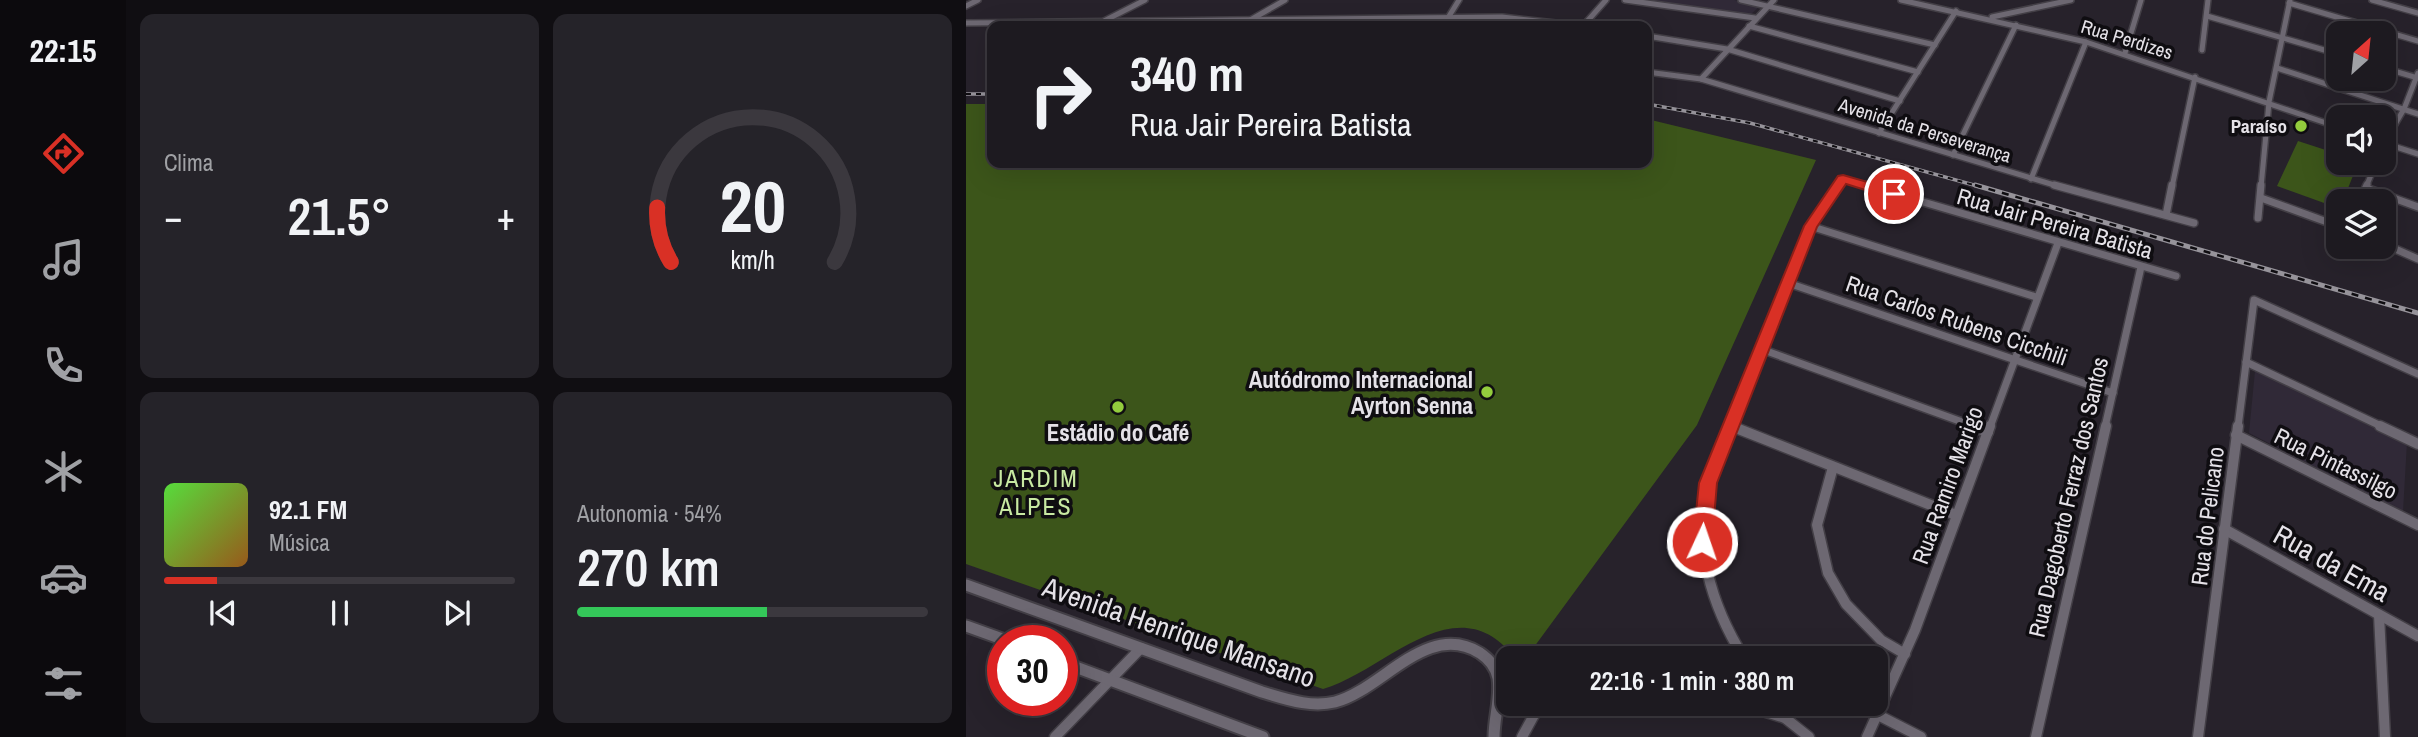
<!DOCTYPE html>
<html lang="pt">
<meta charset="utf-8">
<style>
body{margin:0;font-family:"Archivo Narrow",sans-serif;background:#252329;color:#f1f3f6;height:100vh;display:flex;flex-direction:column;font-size:26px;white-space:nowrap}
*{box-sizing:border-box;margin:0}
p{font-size:23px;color:#a0a1a5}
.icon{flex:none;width:38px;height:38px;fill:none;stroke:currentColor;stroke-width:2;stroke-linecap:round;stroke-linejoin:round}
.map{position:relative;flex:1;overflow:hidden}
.details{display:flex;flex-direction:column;gap:14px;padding:14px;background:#100e12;width:840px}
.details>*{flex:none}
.top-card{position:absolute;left:21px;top:21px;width:665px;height:147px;border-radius:14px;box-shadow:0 7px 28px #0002,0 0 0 2px #3b383e;background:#1d1a20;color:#f1f3f6;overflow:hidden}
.needle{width:46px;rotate:27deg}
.tools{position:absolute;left:1360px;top:21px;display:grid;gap:14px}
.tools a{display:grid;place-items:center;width:70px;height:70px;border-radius:14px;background:#1d1a20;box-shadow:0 7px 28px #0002,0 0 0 2px #3b383e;font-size:35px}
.speed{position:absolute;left:21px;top:625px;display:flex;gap:14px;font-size:35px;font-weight:700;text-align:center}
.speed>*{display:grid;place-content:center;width:91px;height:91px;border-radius:50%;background:#1d1a20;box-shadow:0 7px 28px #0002,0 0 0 2px #3b383e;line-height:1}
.speed .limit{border:10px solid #d22;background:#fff;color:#111}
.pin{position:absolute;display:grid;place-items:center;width:60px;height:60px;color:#fff;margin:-30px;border:4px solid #fff;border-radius:50%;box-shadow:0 2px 7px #0007}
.me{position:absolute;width:77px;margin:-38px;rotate:3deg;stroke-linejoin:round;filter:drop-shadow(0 0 5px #0008)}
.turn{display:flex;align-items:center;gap:24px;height:147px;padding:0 28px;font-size:32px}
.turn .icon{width:91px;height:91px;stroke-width:2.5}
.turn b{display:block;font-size:49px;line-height:60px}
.big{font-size:52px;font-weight:600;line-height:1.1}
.details .widget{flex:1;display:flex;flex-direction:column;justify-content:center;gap:10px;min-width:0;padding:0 24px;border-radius:14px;background:#252329}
.details .dial{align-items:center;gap:0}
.dial svg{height:182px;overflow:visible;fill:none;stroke:#3b383e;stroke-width:7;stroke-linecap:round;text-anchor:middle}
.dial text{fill:#f1f3f6;stroke:none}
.song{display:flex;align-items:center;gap:21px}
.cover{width:84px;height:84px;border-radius:10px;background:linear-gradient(135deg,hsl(110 70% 55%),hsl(30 70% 35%))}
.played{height:7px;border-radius:4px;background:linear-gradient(90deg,#d93025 15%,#3b383e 15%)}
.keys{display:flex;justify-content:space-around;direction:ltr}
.heat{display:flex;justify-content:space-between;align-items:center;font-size:38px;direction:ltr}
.charge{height:10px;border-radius:5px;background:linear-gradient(90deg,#34c759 54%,#3b383e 0)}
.details .tiles{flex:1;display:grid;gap:14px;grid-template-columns:repeat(2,1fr)}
.trip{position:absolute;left:530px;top:646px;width:392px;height:70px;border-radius:14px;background:#1d1a20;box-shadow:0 7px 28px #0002,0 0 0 2px #3b383e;font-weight:600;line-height:70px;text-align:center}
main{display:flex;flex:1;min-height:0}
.menu{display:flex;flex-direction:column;width:126px;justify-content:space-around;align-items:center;background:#0c0a0d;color:#a0a1a5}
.menu .icon{width:49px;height:49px}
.menu .current{color:#d93025}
.menu b{font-size:32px;color:#f1f3f6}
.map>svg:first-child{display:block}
.built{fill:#302937}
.green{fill:#3c551a}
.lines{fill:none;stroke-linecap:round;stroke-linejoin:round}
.minor-far2-casing{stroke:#433f46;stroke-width:8}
.minor-far1-casing{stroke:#433f46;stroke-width:10}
.minor-casing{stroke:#433f46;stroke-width:13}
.tertiary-casing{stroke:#433f46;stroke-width:15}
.minor-far2{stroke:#6d6872;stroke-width:5}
.minor-far1{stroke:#6d6872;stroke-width:7}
.minor{stroke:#6d6872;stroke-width:10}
.tertiary{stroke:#6d6872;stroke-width:11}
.rail-far1-casing{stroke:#96939a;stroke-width:3.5}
.rail-casing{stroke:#96939a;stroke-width:5}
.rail-far1{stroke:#0f0d11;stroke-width:2;stroke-dasharray:5;stroke-linecap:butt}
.rail{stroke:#0f0d11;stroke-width:2.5;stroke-dasharray:7;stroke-linecap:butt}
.route{fill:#d93025;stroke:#8d1f18;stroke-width:2}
.poi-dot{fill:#93cc3d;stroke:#0f0d11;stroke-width:2.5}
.labels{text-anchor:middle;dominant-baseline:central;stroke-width:7;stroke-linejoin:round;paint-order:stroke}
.far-street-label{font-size:19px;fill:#e5e2e8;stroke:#0f0d11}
.far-poi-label{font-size:19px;font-weight:bold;fill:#e5e2e8;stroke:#0f0d11;text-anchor:end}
.street-label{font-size:23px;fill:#e5e2e8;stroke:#0f0d11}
.poi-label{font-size:23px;font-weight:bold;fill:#e5e2e8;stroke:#0f0d11;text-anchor:end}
.neighbourhood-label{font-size:24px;letter-spacing:2px;fill:#c8e9a2;stroke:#0f0d11}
.near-street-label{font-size:28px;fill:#e5e2e8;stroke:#0f0d11}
</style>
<main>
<nav class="menu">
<b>22:15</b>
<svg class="icon current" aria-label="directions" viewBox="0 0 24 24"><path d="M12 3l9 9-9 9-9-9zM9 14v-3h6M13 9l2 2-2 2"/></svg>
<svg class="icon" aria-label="music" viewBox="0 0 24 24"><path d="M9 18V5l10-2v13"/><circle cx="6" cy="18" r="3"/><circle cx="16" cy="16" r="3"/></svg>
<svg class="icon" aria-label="phone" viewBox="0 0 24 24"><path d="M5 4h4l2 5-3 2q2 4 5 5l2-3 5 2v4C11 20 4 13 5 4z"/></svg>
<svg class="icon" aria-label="climate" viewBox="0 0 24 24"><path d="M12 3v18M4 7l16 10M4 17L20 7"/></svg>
<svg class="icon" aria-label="car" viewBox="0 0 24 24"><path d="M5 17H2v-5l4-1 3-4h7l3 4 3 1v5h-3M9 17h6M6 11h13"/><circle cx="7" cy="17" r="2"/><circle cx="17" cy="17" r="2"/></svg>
<svg class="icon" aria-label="filters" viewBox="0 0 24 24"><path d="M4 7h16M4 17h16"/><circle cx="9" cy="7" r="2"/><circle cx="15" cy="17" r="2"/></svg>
</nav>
<section class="details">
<div class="tiles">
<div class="widget"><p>Clima</p>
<div class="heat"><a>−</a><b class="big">21.5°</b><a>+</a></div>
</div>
<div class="widget dial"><svg viewBox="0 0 100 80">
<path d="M14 69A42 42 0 1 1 86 69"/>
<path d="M14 69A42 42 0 0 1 8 45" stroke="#d93025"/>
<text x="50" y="56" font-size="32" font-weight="700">20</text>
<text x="50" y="72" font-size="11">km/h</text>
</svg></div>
<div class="widget">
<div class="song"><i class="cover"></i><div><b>92.1 FM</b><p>Música</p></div></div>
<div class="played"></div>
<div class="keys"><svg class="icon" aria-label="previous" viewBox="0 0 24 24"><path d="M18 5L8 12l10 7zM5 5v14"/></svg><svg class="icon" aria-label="pause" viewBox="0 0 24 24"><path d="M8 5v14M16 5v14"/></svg><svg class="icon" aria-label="next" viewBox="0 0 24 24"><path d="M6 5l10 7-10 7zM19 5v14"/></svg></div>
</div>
<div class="widget"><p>Autonomia · 54%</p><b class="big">270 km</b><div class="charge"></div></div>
</div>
</section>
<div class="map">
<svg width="1452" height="737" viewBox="0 0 1452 737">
<rect width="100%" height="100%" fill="#27222b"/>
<g class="built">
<polygon points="675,0 768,0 795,5 784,15"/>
<polygon points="1289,371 1441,442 1437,512 1283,433"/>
</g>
<g class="green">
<path d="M0,104H26V163H681V119L850,160L731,425L560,658H549C490,582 420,671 357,689L0,564Z"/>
<polygon points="1332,141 1372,154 1372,163 1392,163 1377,201 1372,201 1372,208 1311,186"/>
</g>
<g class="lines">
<g class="minor-far2-casing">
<g id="minor-far2">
<polyline points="659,0 789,18"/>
<polyline points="775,0 969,45"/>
<polyline points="935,0 1120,42 1372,127"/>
<polyline points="1406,0 1452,13"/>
<polyline points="1323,3 1452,41"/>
<polyline points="0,6 12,0"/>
<polyline points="1241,16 1372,54"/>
<polyline points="1026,17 1105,0"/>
<polyline points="138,21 179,0"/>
<polyline points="0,23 536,17 617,26"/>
<polyline points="274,26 319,0"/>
<polyline points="477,26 493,0"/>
<polyline points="617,26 640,0"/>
<polyline points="783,26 952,72"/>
<polyline points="681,36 761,49 934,101"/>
<polyline points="1236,50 1242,0"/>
<polyline points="1159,53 1175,0"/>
<polyline points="1311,68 1452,114"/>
<polyline points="1418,68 1452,78"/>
<polyline points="681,72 735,79 1095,187"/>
<polyline points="735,79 808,0"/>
<polyline points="913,133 990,11"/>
<polyline points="1418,143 1438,109 1452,73"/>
<polyline points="1418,143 1452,154"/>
<polyline points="987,155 1050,25"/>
<polyline points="1065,179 1120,42"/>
<polyline points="871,187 877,179 905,187"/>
<polyline points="1206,187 1229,77"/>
<polyline points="1295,187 1303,102 1324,0"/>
<polyline points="1400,187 1410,163"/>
</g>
</g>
<g class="minor-far1-casing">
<g id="minor-far1">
<polyline points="899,185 1210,276"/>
<polyline points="1088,185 1228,223"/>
<polyline points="1400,188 1452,207"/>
<polyline points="1295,198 1372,226"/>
<polyline points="1394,201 1401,185"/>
<polyline points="1200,215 1206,185"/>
<polyline points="1292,218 1295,185"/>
<polyline points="844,226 1070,297"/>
<polyline points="1418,244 1452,259"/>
<polyline points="822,283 1147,393"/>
<polyline points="795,349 1010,427"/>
<polyline points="1280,362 1417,427"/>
<polyline points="765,426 769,427"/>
<polyline points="764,427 844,226 873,185"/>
<polyline points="1024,427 1092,243"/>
<polyline points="1139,427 1175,267"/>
<polyline points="1272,427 1288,300 1452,374"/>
</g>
</g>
<g class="minor-casing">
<g id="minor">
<polyline points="765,426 990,515"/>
<path d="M765,426C757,444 748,463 743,481C725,542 746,607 778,658"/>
<polyline points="1005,426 1022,432"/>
<polyline points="1414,426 1452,444"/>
<polyline points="1270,435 1452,525"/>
<polyline points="867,467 851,525 862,573 880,604 915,640 939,654"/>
<polyline points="1258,529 1452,636"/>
<polyline points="1413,615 1419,737"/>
<polyline points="775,704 819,718 843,737"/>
<polyline points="809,704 819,718"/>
<polyline points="910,714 955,737"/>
<polyline points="89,737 175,648"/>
<polyline points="556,737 574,704"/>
<polyline points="901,737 949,630 1024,426"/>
<polyline points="1070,737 1140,426"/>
<polyline points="1232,737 1272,426"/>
</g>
</g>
<g class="tertiary-casing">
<g id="tertiary">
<path d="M0,585L296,692C320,699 344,708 369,702C416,690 461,620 514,653C523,659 530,668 532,678C535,698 528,717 528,737"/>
<polyline points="0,626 39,640"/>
<polyline points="96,662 297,737"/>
</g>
</g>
<use href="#minor-far2" class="minor-far2"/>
<use href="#minor-far1" class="minor-far1"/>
<use href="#minor" class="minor"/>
<use href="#tertiary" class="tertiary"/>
<g class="rail-far1-casing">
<g id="rail-far1">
<polyline points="0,94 26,94"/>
<polyline points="681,104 784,123 1015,187"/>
</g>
</g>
<g class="rail-casing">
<polyline id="rail" points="1009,185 1452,313"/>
</g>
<use href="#rail-far1" class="rail-far1"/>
<use href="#rail" class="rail"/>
</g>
<polygon class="route" points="877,175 933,191 935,194 928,199 880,184 851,227 751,483 746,542 743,548 736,551 730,548 727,542 733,483 838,226 872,176"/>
<g class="poi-dot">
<circle cx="1335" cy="126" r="7"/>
<circle cx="521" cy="392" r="7"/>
<circle cx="152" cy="407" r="7"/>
</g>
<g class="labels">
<g class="far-street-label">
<text transform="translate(1161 39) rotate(17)">Rua Perdizes</text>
<text transform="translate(959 130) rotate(17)">Avenida da Perseverança</text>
</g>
<g class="far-poi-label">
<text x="1321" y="126">Paraíso</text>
</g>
<g class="street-label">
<text transform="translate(1089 223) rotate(16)">Rua Jair Pereira Batista</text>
<text transform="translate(991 320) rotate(19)">Rua Carlos Rubens Cicchili</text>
<text transform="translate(1370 463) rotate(26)">Rua Pintassilgo</text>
<text transform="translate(981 485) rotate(-70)">Rua Ramiro Marigo</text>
<text transform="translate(1102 497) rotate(-77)">Rua Dagoberto Ferraz dos Santos</text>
<text transform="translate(1241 516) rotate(-83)">Rua do Pelicano</text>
</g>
<g class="poi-label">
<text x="507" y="379">Autódromo Internacional<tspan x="507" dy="26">Ayrton Senna</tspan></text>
<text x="152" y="432" text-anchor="middle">Estádio do Café</text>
</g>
<g class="neighbourhood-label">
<text x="70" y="478">JARDIM<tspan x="70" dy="28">ALPES</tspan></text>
</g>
<g class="near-street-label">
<text transform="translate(1366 563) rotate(29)">Rua da Ema</text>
<text transform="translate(213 632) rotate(19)">Avenida Henrique Mansano</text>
</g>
</g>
</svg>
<div class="tools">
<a><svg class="needle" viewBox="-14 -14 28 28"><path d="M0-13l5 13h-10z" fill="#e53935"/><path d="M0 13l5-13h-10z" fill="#a0a1a5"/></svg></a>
<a><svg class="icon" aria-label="sound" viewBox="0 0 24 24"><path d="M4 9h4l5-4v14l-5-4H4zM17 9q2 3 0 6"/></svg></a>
<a><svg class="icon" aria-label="layers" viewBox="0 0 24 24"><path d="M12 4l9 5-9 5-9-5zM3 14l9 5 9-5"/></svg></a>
</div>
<div class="speed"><div class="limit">30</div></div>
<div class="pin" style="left:928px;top:194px;background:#d93025"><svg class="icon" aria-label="arrive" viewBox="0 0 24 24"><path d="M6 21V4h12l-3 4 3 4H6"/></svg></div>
<svg class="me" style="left:736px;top:542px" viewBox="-20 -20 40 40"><circle r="17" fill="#d93025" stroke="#fff" stroke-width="3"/><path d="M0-11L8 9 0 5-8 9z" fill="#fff"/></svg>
<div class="trip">22:16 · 1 min · 380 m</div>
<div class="top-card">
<div class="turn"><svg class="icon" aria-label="right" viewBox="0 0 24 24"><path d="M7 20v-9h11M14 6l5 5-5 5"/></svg><div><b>340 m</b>Rua Jair Pereira Batista</div></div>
</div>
</div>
</main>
